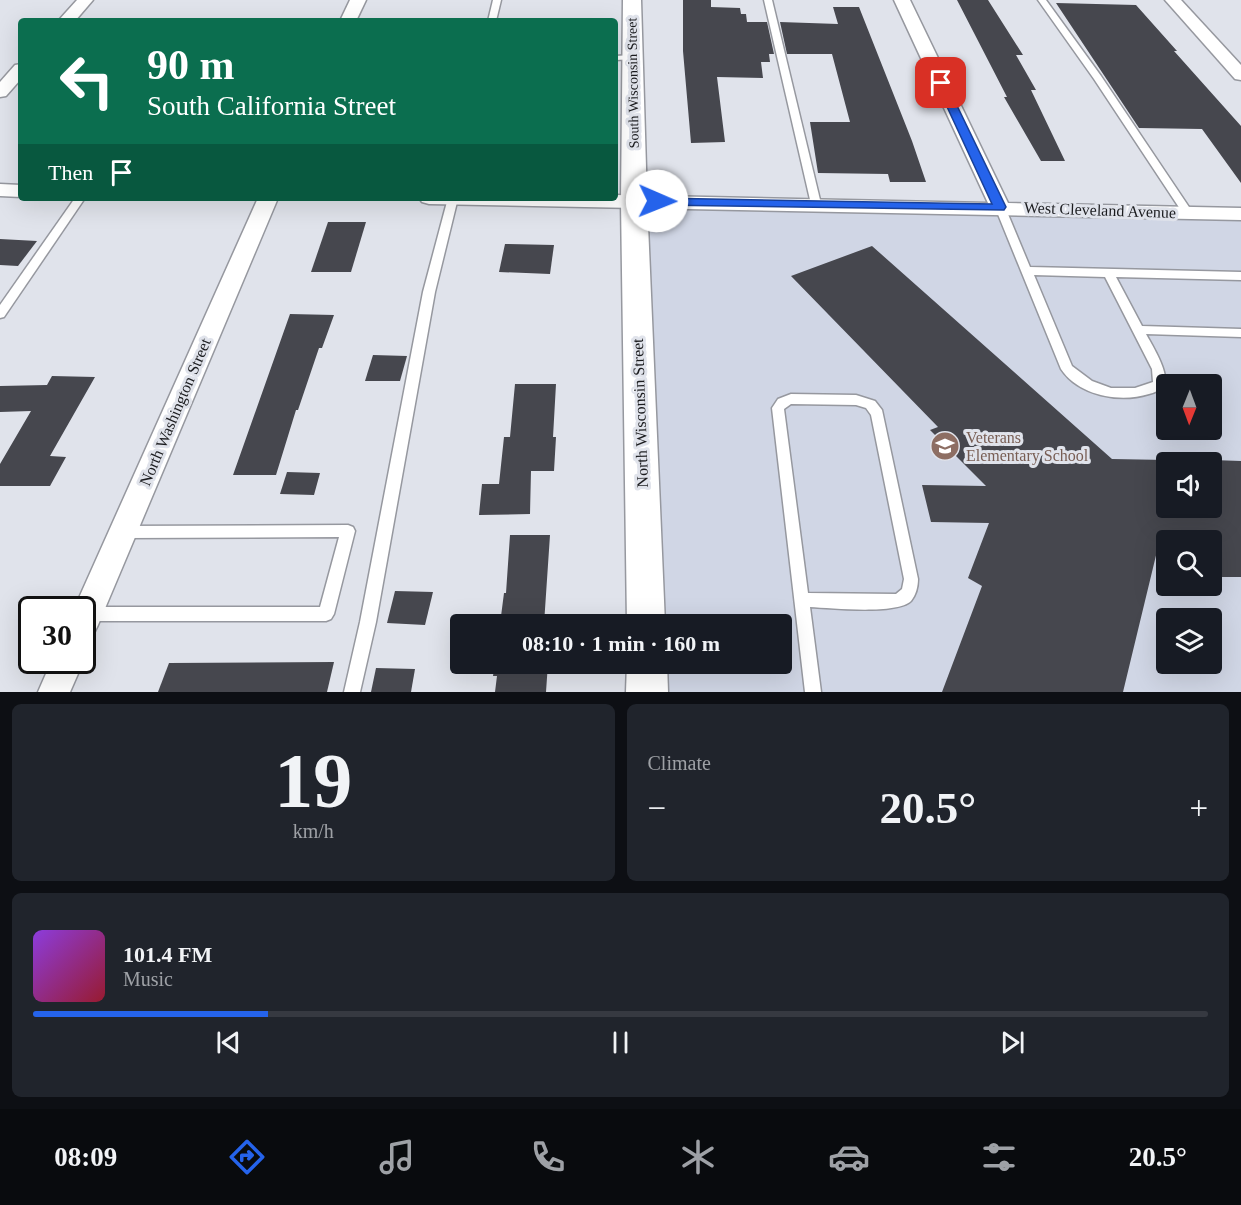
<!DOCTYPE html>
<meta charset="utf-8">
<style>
body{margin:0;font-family:"Times New Roman",serif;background:#20242c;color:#f1f3f6;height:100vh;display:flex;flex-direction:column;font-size:22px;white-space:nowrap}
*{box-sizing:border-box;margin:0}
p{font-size:20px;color:#9ea1a6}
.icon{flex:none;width:33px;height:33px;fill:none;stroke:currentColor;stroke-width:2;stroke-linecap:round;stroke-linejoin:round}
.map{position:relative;height:692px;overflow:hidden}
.details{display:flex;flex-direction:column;gap:12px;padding:12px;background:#0d0f14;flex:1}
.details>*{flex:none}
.hud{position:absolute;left:18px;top:18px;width:600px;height:183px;border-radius:6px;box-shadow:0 6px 24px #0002;background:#0b6e4f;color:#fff;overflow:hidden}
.needle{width:39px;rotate:181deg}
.buttons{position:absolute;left:1156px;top:374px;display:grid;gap:12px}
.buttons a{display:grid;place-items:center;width:66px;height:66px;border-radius:6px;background:#171b24;box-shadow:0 6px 24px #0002;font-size:30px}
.speed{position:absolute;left:18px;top:596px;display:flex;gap:12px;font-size:30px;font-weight:700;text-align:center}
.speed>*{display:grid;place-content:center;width:78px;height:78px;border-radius:50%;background:#171b24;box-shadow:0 6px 24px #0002;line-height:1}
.speed .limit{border:3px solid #111;border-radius:9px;background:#fff;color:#111}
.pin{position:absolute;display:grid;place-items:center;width:51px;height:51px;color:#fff;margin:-26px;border-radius:12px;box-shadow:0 3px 9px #0006}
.me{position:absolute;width:66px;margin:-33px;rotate:91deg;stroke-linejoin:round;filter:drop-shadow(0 0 4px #0008)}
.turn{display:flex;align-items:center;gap:21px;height:126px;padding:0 30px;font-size:27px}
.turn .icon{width:78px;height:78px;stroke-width:2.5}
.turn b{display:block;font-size:42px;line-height:51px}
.then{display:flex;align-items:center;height:57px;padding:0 30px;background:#0003;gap:12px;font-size:22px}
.big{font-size:45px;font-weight:700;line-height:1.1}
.details .card{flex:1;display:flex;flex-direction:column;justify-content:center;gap:9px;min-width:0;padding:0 21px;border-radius:9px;background:#20242c}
.details .dial{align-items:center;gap:0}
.dial b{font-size:78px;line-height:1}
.song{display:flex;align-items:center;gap:18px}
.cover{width:72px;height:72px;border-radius:9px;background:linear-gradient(135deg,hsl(270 70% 55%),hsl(350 70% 35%))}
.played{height:6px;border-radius:3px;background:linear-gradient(90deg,#2563eb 20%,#363941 20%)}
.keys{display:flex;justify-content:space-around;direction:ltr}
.heat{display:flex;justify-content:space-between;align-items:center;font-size:33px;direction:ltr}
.details .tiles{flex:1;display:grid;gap:12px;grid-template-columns:1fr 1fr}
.card:last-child{grid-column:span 2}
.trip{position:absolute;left:450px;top:614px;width:342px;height:60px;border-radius:6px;background:#171b24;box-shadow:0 6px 24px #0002;font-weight:700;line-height:60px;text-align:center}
.tabs{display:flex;height:96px;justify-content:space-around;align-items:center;background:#090b0e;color:#9ea1a6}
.tabs .icon{width:42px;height:42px}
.tabs .active{color:#2563eb}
.tabs b{font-size:27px;color:#f1f3f6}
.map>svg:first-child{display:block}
.built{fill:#d0d6e5;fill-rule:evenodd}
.building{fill:#46474e}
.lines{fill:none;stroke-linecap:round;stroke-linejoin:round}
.service-casing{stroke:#96989f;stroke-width:3}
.minor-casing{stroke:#96989f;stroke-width:3}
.tertiary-casing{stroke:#96989f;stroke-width:3}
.service{fill:#fff;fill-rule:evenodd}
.minor{fill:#fff;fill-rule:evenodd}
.tertiary{fill:#fff;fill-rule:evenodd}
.route{fill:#2563eb;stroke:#184099;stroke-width:1.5}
.labels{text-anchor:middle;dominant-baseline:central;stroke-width:6;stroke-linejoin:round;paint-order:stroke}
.far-street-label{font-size:14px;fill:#1b1c1f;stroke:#e0e3eb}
.street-label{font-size:16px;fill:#1b1c1f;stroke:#e0e3eb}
.education-label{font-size:16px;fill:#785e54;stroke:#e0e3eb;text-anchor:start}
</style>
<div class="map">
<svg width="1241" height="692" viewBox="0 0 1241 692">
<rect width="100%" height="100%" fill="#e0e3eb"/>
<path class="built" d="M646,208L1241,218V692H653V663H782V624H652ZM1167,384H1212V429H1167ZM1167,462H1212V507H1167ZM1167,540H1212V585H1167ZM1167,618H1212V663H1167Z"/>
<g class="building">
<polygon points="683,0 711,0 711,7 740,8 741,14 746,14 747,22 767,22 774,54 769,54 770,62 761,62 763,78 717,77 725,142 691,143 683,51"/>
<polygon points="957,0 988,0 1023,55 1016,55 1036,90 1031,90 1065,161 1041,161 1004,97 1007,97"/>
<polygon points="1056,3 1136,5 1177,51 1174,51 1241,126 1241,183 1202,129 1139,128"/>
<polygon points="833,7 859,7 912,141 926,182 890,182 888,174 818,173 810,122 850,122 832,54 787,54 780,22 838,24"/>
<polygon points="328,222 366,222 351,272 311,272"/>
<polygon points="0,239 37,241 18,266 0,265"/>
<polygon points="505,244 554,245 550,274 499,272"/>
<polygon points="872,246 1112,459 1167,460 1167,507 1212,507 1212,460 1241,461 1241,577 1212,577 1212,540 1167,540 1167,556 1159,543 1123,692 942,692 982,586 968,578 989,523 931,522 922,485 986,486 930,430 938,427 791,276"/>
<polygon points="290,314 334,315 322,348 319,348 298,410 296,410 276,475 233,475"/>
<polygon points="373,355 407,356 400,381 365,381"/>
<polygon points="52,376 95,377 50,456 66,457 50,486 0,486 0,464 31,411 0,412 0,386 47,385"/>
<polygon points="515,384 556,384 553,437 556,437 554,471 531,471 530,514 479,515 482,484 499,484 504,437 510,437"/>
<polygon points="287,472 320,473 314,495 280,494"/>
<polygon points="510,535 550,535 544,624 500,624 504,593 506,593"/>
<polygon points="395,591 433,592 425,625 387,623"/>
<polygon points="334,662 327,692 158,692 169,663"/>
<polygon points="495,663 548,663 546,692 495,692 497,676 493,676"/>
<polygon points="376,668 415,669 411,692 371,692"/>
</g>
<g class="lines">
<g class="service-casing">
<g id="service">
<polygon points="493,0 501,0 496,21 488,21"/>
<polygon points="764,0 772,0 821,204 820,206 816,207 811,204"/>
<polygon points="1038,0 1046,0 1101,76 1193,213 1192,215 1184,215 1094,79"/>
<polygon points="633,55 637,57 636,59 615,60 615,56"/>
<polygon points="75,198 85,198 4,317 0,318 0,305"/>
<polygon points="448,198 458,198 435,292 376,622 360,692 344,692 360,622 423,292"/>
<path d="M1000,204L1005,207L1030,267L1241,272V280L1116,277L1142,326L1241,329V337L1146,334C1152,345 1170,374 1164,385C1162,390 1153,393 1149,394C1120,403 1079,396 1061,369L995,207ZM1034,275L1105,277L1152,369L1153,382L1135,388H1111L1092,381L1072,366Z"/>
<path d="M791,394L856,395L875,401L882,410L918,579C918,586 916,595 911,601C897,615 831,608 810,607L821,692H805L772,408L778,399ZM791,404L856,405L866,408L871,415L904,579L902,589L896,594L808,593L784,409Z"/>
<polygon points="348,525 353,527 355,531 334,614 331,619 326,621 89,621 82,617 84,609 89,607 320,607 339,537 123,538 118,536 116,532 118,528 123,526"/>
</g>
</g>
<g class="minor-casing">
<g id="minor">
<polygon points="77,0 93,0 75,21 58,21"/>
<polygon points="350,0 366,0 356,21 340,21"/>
<polygon points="894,0 910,0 1008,203 1241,208 1241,220 429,204 422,202 419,198 615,198 615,195 988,203"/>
<polygon points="1165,0 1181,0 1241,65 1241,80 1235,79"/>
<polygon points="21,64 21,79 6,96 0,97 0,82 15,65"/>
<polygon points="0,184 21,185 21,197 0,196"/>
<polygon points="258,198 278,198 98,625 93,635 82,639 82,609 74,609"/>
<polygon points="82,657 84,660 70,692 38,692 52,660 82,660"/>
</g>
</g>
<g class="tertiary-casing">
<g id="tertiary">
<polygon points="623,0 641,0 647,201 665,624 627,624 621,201"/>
<polygon points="627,663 667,663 668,692 626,692"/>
</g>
</g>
<use href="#service" class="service"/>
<use href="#minor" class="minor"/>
<use href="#tertiary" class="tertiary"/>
</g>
<polygon class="route" points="937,81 946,83 1006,207 1004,210 657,205 651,201 657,198 992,204 936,83"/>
<defs>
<g id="school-disc" transform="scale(1.5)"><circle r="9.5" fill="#8d6e63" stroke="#e0e3eb"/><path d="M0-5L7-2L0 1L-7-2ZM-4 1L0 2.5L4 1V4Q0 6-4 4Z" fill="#fff"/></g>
</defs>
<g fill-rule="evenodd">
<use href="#school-disc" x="945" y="446"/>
</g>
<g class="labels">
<g class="far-street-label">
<text transform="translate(633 83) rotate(-91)">South Wisconsin Street</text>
</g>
<g class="street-label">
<text transform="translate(1100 210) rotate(2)">West Cleveland Avenue</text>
<text transform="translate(175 412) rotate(-67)">North Washington Street</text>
<text transform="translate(640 413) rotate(-92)">North Wisconsin Street</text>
</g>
<g class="education-label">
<text x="966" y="437">Veterans<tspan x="966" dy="18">Elementary School</tspan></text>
</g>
</g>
</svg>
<div class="buttons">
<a><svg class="needle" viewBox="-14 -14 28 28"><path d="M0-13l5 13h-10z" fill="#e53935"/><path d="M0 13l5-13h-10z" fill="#9ea1a6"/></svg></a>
<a><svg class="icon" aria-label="sound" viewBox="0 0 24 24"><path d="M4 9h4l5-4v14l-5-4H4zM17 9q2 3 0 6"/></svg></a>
<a><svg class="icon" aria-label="search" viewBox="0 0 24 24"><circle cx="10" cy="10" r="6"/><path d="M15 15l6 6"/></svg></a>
<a><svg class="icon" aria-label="layers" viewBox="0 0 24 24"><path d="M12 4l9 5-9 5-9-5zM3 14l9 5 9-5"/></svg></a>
</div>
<div class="speed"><div class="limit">30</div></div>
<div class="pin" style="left:941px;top:83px;background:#d93025"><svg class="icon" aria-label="arrive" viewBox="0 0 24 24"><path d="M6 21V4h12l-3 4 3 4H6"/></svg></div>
<svg class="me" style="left:657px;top:201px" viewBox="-20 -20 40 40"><circle r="19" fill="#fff"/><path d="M0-13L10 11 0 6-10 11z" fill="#2563eb"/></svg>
<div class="trip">08:10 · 1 min · 160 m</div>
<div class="hud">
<div class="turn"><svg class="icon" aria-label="left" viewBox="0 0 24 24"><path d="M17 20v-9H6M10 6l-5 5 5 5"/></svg><div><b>90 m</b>South California Street</div></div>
<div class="then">Then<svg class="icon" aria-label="arrive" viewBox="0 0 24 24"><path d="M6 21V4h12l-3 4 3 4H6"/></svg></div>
</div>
</div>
<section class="details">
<div class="tiles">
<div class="card dial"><b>19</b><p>km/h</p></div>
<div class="card"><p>Climate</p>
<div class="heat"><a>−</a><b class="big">20.5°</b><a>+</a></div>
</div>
<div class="card">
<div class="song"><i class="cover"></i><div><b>101.4 FM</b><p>Music</p></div></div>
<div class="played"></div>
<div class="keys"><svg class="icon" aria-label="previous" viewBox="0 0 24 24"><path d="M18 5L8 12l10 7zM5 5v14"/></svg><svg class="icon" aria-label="pause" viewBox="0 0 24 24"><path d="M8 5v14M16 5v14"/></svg><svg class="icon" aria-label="next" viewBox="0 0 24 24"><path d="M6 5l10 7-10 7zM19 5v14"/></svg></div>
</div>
</div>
</section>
<nav class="tabs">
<b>08:09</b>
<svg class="icon active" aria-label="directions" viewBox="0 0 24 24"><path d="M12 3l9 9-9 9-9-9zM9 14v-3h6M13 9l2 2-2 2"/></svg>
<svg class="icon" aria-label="music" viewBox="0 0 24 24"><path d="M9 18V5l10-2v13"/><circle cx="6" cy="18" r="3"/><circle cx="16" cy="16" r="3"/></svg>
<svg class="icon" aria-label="phone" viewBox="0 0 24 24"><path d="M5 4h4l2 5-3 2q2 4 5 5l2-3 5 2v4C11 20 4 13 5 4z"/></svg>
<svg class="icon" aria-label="climate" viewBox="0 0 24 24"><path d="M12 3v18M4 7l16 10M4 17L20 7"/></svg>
<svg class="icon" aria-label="car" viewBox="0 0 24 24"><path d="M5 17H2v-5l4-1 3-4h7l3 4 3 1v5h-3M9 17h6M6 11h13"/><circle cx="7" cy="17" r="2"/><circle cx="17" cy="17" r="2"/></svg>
<svg class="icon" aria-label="filters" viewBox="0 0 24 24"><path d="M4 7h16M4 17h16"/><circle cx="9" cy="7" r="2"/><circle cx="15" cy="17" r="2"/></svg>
<b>20.5°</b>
</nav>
